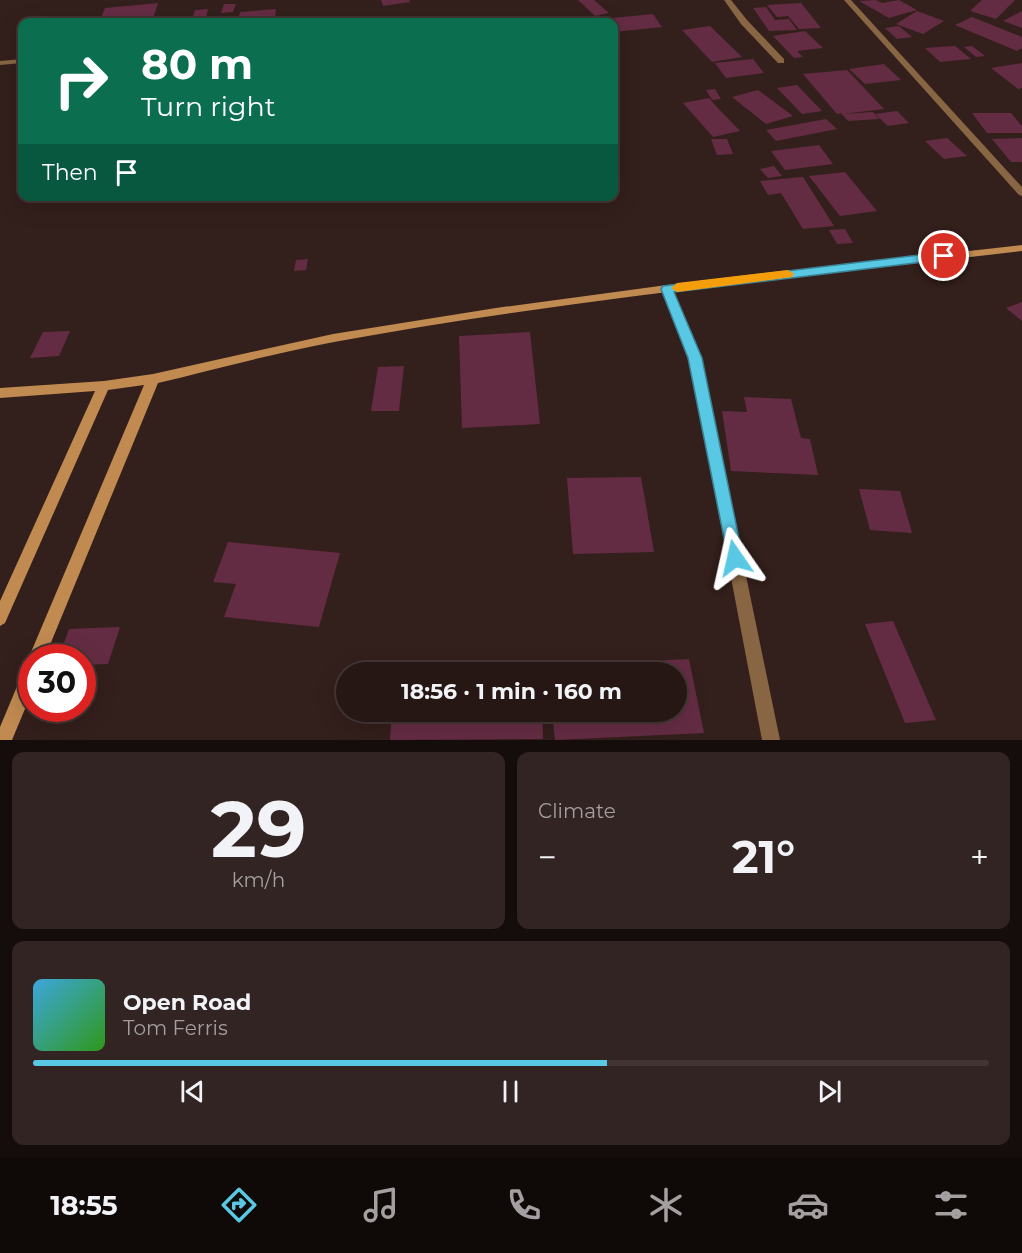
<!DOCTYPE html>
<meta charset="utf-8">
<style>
body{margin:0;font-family:Montserrat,sans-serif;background:#322422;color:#f1f3f6;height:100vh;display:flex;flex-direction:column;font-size:22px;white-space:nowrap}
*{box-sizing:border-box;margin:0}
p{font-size:20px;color:#a49fa0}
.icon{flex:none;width:33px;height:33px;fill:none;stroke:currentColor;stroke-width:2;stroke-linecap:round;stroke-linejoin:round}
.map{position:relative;height:740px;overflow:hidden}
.sheet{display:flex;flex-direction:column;gap:12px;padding:12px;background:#150d0b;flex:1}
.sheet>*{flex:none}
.banner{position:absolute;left:18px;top:18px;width:600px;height:183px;border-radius:12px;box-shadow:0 6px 24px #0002,0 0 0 2px #423634;background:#0b6e4f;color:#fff;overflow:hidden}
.speed{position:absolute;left:18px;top:644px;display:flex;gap:12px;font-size:30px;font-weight:700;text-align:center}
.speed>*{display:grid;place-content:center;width:78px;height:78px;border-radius:50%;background:#261714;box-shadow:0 6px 24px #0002,0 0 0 2px #423634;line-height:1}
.speed .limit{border:9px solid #d22;background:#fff;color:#111}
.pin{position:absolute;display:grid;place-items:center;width:51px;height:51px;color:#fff;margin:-26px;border:3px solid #fff;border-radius:50%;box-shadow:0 2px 6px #0007}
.me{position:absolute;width:66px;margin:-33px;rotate:349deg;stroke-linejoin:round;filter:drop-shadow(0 0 4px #0008)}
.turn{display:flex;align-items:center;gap:21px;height:126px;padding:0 24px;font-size:27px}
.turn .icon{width:78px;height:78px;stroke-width:2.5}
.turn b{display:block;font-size:42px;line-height:51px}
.then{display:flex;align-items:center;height:57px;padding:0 24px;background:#0003;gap:12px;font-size:22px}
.big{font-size:45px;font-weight:700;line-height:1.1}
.sheet .tile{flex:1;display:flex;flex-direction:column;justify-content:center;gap:9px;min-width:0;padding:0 21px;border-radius:12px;background:#322422}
.sheet .dial{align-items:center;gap:0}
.dial b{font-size:78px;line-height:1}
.song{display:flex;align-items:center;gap:18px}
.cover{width:72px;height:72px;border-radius:9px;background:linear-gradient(135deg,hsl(200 70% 55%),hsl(110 70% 35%))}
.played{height:6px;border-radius:3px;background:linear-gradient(90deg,#59c8e4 60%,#423634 60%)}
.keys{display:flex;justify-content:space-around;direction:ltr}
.heat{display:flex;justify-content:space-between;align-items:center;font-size:33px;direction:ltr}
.sheet .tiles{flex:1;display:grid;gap:12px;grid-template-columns:1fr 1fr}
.tile:last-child{grid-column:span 2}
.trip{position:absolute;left:336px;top:662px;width:351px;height:60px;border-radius:30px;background:#261714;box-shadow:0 6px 24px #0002,0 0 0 2px #423634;font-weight:700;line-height:60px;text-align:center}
.tab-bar{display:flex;height:96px;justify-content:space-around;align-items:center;background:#0f0908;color:#a49fa0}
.tab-bar .icon{width:42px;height:42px}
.tab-bar .current{color:#59c8e4}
.tab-bar b{font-size:27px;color:#f1f3f6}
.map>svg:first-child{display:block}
.building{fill:#642c43}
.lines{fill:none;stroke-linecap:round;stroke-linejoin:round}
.street{fill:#886643;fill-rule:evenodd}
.secondary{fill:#c08a51;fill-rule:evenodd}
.route{fill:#59c8e4;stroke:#3a8294;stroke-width:1.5}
.slow{fill:#f59e0b}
</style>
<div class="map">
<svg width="1022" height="740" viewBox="0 0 1022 740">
<rect width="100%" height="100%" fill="#331f1b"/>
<g class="building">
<polygon points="381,0 409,0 410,2 383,6"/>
<polygon points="578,0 594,0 609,13 595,16"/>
<polygon points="876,0 882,3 899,0 917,10 889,18 859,1"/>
<polygon points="982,0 1015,0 996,19 970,11"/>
<polygon points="158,3 152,22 99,22 105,8"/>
<polygon points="801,3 821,28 799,29 788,16 777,17 767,5"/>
<polygon points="224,4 236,4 233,12 221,13"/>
<polygon points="766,7 775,20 789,19 797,30 769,31 753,8"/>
<polygon points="208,9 206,18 192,19 195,10"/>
<polygon points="276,9 275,18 238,20 240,12"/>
<polygon points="917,11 944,21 923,34 896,24"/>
<polygon points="1022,11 1022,28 1003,21"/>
<polygon points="653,14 662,27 614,32 614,27 617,26 612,18"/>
<polygon points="972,17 1022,37 1022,48 1017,51 955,25"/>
<polygon points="710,26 742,57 712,62 682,30"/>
<polygon points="899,26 912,37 897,39 885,28"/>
<polygon points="805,31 823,48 797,51 803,57 794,58 773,36"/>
<polygon points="955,46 971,59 940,62 925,48"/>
<polygon points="972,46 985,56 976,57 964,47"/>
<polygon points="753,59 764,73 726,78 715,63"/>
<polygon points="1022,63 1022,88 1018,89 991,68"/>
<polygon points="884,64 901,80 865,84 849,69"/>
<polygon points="847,70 884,109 843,114 873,112 879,119 848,121 841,113 837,114 803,74"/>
<polygon points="797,85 822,111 802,114 777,88"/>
<polygon points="715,89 721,99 712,100 706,90"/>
<polygon points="758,90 793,116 766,124 732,97"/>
<polygon points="709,98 715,105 740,131 713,137 683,103"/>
<polygon points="897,111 909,123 888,126 875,114"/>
<polygon points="972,113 1011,113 1022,126 1022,133 987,133"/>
<polygon points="826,119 837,129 776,141 766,130"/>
<polygon points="947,138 967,156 944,159 925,141"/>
<polygon points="1022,138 1022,162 1011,162 992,139"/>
<polygon points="711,139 727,139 733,154 717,155"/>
<polygon points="819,145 833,164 785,170 771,151"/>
<polygon points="774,166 782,176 768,178 760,169"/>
<polygon points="845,172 877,211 840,216 809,176"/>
<polygon points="803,177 834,226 803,229 781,193 768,195 760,181"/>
<polygon points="845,229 853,243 837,244 829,230"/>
<polygon points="308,259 306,270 294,271 296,260"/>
<polygon points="1022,302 1022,321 1006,308"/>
<polygon points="70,331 59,356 30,358 43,332"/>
<polygon points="530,332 540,424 462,428 459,336"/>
<polygon points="404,366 399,411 371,411 378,367"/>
<polygon points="744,397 791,399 801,438 810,439 818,475 731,471 722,411 747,412"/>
<polygon points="641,477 654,552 573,554 567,478"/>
<polygon points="859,489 900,491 912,533 870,530"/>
<polygon points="228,542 340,553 319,627 224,617 236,584 213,582"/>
<polygon points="893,621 936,720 905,723 865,624"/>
<polygon points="120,627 108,664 82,665 82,657 59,657 69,629"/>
<polygon points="689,659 704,733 555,740 552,711 676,711 676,672 549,672 549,666"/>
<polygon points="539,663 540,672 395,672 395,667"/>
<polygon points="392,711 542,711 543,739 390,740"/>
</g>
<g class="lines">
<g class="street">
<polygon points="724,0 731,0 747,20 784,59 784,63 778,63 741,24"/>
<polygon points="844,0 851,0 1022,187 1022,196 1019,195"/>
<polygon points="22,59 22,63 0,65 0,61"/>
<polygon points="667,285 672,289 701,358 780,740 762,740 689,358 662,289"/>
</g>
<g class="secondary">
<path d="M1022,245V251C793,278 562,300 334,342C275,353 216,369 158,383L45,657H32V663L29,657L144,385L108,390L5,623L0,626V601L95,391L0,398V388L104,381L153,374L333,334L496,308L667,285Z"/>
<polygon points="32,663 32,692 12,740 0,740 0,727 26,665"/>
</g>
</g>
<polygon class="route" points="944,252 950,256 948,259 674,292 702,358 743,558 741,563 735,565 729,563 688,358 661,289 663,286"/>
<polygon class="slow" points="788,270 794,274 792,277 677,292 671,288 677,283"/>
</svg>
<div class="speed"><div class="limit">30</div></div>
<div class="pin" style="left:944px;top:256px;background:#d93025"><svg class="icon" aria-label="arrive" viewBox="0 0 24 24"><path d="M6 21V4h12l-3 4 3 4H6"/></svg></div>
<svg class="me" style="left:735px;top:558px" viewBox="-20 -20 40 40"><path d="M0-17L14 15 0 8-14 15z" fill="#59c8e4" stroke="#fff" stroke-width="4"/></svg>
<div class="trip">18:56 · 1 min · 160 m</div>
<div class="banner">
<div class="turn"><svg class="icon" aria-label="right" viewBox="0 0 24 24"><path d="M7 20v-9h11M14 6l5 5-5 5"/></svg><div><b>80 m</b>Turn right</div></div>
<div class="then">Then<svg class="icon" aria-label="arrive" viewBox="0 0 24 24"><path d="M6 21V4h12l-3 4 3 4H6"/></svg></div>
</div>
</div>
<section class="sheet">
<div class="tiles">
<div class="tile dial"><b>29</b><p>km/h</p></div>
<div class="tile"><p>Climate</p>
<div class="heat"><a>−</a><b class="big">21°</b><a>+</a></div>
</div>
<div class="tile">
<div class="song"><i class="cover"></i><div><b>Open Road</b><p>Tom Ferris</p></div></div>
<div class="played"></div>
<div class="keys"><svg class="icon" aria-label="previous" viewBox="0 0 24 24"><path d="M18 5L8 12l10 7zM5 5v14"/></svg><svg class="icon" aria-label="pause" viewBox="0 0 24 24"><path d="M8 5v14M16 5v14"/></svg><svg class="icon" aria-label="next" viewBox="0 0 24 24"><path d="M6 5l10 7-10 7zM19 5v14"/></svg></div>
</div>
</div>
</section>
<nav class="tab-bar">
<b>18:55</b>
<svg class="icon current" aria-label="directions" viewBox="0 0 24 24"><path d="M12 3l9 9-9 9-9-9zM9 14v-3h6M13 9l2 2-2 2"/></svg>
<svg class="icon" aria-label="music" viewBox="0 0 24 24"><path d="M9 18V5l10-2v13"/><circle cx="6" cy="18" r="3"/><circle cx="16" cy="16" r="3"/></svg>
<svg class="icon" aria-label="phone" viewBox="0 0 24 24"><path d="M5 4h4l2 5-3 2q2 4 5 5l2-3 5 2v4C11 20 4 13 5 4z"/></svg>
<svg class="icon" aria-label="climate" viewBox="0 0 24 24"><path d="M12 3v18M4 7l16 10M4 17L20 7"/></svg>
<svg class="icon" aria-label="car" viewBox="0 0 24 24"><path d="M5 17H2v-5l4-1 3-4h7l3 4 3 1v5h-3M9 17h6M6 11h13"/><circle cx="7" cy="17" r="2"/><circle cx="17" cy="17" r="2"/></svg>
<svg class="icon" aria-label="filters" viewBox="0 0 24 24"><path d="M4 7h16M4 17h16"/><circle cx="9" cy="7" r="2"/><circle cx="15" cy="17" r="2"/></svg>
</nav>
